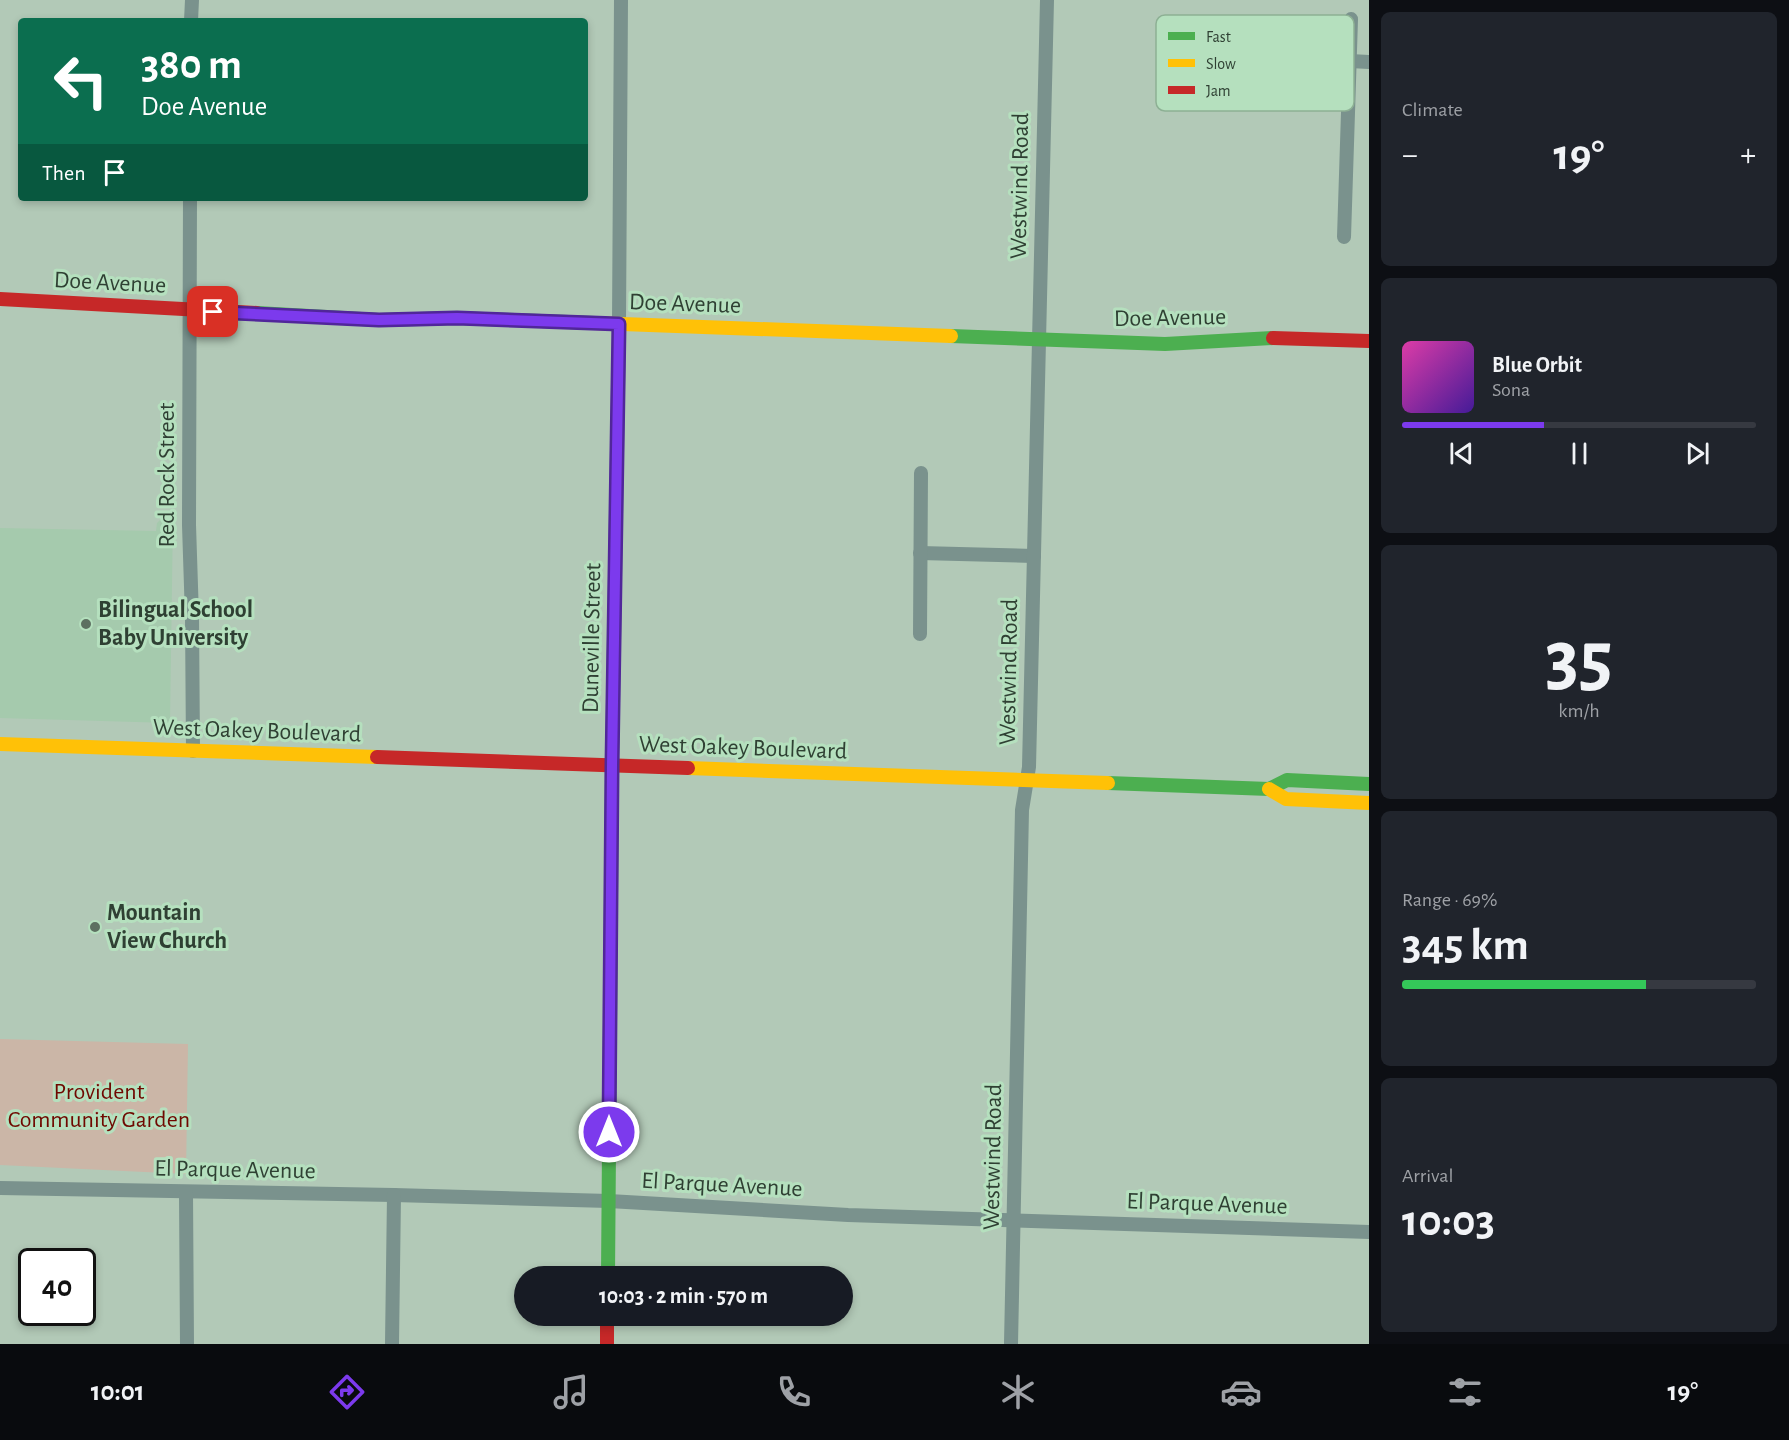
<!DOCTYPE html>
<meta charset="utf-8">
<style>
body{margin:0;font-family:"Alegreya Sans",sans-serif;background:#20242c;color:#f1f3f6;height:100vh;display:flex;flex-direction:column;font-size:22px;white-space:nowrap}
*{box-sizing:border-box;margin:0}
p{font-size:20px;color:#9ea1a6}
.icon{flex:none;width:33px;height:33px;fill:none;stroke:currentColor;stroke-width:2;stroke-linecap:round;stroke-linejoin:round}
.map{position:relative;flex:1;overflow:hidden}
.sheet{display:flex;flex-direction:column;gap:12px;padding:12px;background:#0d0f14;width:420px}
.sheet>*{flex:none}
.banner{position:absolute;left:18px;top:18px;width:570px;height:183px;border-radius:6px;box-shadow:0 3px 9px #0003;background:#0b6e4f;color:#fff;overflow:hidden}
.speed{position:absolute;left:18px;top:1248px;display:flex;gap:12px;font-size:30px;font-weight:700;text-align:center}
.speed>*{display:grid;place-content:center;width:78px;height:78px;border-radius:50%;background:#171b24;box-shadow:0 3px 9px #0003;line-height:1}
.speed .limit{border:3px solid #111;border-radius:9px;background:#fff;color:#111}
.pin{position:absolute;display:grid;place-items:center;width:51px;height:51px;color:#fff;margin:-26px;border-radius:12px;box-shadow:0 3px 9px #0006}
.me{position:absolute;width:66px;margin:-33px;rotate:0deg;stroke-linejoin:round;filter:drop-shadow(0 0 4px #0008)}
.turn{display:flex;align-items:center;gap:21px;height:126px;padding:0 24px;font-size:27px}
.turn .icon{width:78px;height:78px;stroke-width:2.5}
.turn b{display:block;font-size:42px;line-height:51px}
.then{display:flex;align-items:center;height:57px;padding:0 24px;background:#0003;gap:12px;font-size:22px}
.big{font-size:45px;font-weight:600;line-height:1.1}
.sheet .widget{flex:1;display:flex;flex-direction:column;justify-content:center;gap:9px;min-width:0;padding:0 21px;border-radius:9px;background:#20242c}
.sheet .dial{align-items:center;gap:0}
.dial b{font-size:78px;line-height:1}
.song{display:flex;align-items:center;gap:18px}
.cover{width:72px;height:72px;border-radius:9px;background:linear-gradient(135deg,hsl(320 70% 55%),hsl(260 70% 35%))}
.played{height:6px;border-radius:3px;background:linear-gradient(90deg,#7c3aed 40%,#363941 40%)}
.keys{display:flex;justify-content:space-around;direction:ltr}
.heat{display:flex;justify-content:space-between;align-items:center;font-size:33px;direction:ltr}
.charge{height:9px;border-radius:4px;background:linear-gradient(90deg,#34c759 69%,#363941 0)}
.trip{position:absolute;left:514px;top:1266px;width:339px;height:60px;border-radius:30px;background:#171b24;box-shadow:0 3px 9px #0003;font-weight:600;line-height:60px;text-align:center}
.tabs{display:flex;height:96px;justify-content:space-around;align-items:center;background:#090b0e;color:#9ea1a6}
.tabs .icon{width:42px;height:42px}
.tabs .current{color:#7c3aed}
.tabs b{font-size:27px;color:#f1f3f6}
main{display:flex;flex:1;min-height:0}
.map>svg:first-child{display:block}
.built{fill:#a5caad}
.green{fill:#cbb6a7}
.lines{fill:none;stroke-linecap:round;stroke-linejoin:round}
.street{stroke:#7a928d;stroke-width:14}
.fast{stroke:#4caf50;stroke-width:14}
.slow{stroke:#ffc107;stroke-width:14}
.jam{stroke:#c62828;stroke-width:14}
.route-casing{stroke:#51269a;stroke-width:15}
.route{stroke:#7c3aed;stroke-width:10}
.poi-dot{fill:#5d7061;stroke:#b5e0be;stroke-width:2}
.labels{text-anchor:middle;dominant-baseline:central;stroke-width:6;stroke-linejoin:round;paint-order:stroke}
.street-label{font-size:24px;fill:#2f4033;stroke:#b5e0be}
.poi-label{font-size:24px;font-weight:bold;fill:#2f4033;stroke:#b5e0be;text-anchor:start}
.park-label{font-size:24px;fill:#6f0800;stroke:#b5e0be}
.key{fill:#b5e0be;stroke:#8db094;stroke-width:1.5}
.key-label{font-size:16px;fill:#2f4033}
</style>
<main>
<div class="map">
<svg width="1369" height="1344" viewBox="0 0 1369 1344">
<rect width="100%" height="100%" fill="#b2c9b7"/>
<polygon class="built" points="165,515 173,515 170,723 0,718 0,528 156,531 157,523"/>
<polygon class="green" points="0,1039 188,1044 186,1174 0,1165"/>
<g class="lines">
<g class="street">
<polyline points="191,21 192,0"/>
<polyline points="1350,61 1369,62"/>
<polyline points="190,198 189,525 192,617 193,751"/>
<polyline points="1344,237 1351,19"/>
<polyline points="920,553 1034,556"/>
<polyline points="920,634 921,473"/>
<polyline points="612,766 619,324 621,0"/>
<polyline points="0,1188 394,1195 609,1201 848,1215 1369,1232"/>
<polyline points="186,1193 187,1344"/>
<polyline points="392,1344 394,1195"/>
<polyline points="1011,1344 1022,810 1029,767 1047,0"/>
</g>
<g class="fast">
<polyline points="257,313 379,320 457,318 595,323"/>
<polyline points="951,336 1165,344 1273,338"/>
<polyline points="1108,783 1269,789 1287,780 1369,784"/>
<polyline points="608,1276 612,766"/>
</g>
<g class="slow">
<polyline points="595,323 951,336"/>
<polyline points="0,744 377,757"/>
<polyline points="688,768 1108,783"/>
<polyline points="1269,789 1286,799 1369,803"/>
</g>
<g class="jam">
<polyline points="0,299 257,313"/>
<polyline points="1273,338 1369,341"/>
<polyline points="377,757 688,768"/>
<polyline points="607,1316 607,1344"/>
</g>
</g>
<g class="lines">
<g class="route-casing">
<polyline id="route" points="213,312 379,320 457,318 619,324 612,766 609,1132"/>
</g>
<use href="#route" class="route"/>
</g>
<g class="poi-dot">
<circle cx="86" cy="624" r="6"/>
<circle cx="95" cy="927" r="6"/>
</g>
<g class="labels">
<g class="street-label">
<text transform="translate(1020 186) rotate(-89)">Westwind Road</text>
<text transform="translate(110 283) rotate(3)">Doe Avenue</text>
<text transform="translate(685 304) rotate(2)">Doe Avenue</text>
<text transform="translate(1170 318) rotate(-1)">Doe Avenue</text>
<text transform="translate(167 475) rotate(-90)">Red Rock Street</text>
<text transform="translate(592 638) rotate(-89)">Duneville Street</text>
<text transform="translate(1009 672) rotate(-89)">Westwind Road</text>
<text transform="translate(257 731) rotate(2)">West Oakey Boulevard</text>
<text transform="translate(743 748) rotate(2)">West Oakey Boulevard</text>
<text transform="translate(993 1157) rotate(-89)">Westwind Road</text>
<text transform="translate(235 1170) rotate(1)">El Parque Avenue</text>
<text transform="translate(722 1185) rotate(3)">El Parque Avenue</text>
<text transform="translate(1207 1204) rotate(2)">El Parque Avenue</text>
</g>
<g class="poi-label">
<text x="98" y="610">Bilingual School<tspan x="98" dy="28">Baby University</tspan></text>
<text x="107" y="913">Mountain<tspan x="107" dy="28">View Church</tspan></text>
</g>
<g class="park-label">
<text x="99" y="1092">Provident<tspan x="99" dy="28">Community Garden</tspan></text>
</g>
</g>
<rect x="1156" y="15" width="198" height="96" rx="9" class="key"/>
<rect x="1168" y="32" width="27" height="8" fill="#4caf50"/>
<rect x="1168" y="59" width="27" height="8" fill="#ffc107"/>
<rect x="1168" y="86" width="27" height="8" fill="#c62828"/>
<g class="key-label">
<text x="1206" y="42">Fast</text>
<text x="1206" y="69">Slow</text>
<text x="1206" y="96">Jam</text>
</g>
</svg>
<div class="speed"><div class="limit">40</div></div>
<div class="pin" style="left:213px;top:312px;background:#d93025"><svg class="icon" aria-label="arrive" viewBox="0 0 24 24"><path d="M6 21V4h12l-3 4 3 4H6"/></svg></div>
<svg class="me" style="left:609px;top:1132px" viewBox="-20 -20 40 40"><circle r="17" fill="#7c3aed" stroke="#fff" stroke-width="3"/><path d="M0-11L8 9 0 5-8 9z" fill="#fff"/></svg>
<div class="trip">10:03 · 2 min · 570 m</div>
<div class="banner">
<div class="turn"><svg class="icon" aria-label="left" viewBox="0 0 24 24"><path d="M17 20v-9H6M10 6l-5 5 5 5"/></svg><div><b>380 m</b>Doe Avenue</div></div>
<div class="then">Then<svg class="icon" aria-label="arrive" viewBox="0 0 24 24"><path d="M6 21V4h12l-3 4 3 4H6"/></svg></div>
</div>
</div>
<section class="sheet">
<div class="widget"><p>Climate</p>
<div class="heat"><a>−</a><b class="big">19°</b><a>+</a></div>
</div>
<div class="widget">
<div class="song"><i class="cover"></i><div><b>Blue Orbit</b><p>Sona</p></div></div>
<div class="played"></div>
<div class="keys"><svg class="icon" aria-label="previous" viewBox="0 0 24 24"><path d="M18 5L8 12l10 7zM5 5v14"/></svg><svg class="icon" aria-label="pause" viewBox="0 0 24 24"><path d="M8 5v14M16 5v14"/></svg><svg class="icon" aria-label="next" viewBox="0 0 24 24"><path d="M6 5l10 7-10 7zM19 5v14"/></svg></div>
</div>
<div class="widget dial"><b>35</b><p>km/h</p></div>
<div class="widget"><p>Range · 69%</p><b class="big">345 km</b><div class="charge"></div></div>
<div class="widget"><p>Arrival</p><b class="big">10:03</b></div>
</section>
</main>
<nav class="tabs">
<b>10:01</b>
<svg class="icon current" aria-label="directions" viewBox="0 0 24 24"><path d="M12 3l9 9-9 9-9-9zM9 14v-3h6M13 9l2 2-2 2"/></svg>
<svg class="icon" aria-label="music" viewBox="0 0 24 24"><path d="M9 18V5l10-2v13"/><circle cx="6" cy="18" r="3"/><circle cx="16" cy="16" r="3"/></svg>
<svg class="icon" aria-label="phone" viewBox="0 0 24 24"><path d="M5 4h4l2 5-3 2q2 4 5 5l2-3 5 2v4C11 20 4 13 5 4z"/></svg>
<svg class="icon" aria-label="climate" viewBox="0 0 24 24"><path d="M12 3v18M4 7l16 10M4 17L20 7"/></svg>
<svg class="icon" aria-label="car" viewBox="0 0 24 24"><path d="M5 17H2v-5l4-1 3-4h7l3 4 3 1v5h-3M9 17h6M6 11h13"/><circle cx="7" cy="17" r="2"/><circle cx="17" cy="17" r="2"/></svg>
<svg class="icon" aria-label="filters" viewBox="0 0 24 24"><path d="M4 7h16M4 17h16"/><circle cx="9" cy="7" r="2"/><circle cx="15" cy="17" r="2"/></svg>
<b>19°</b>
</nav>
